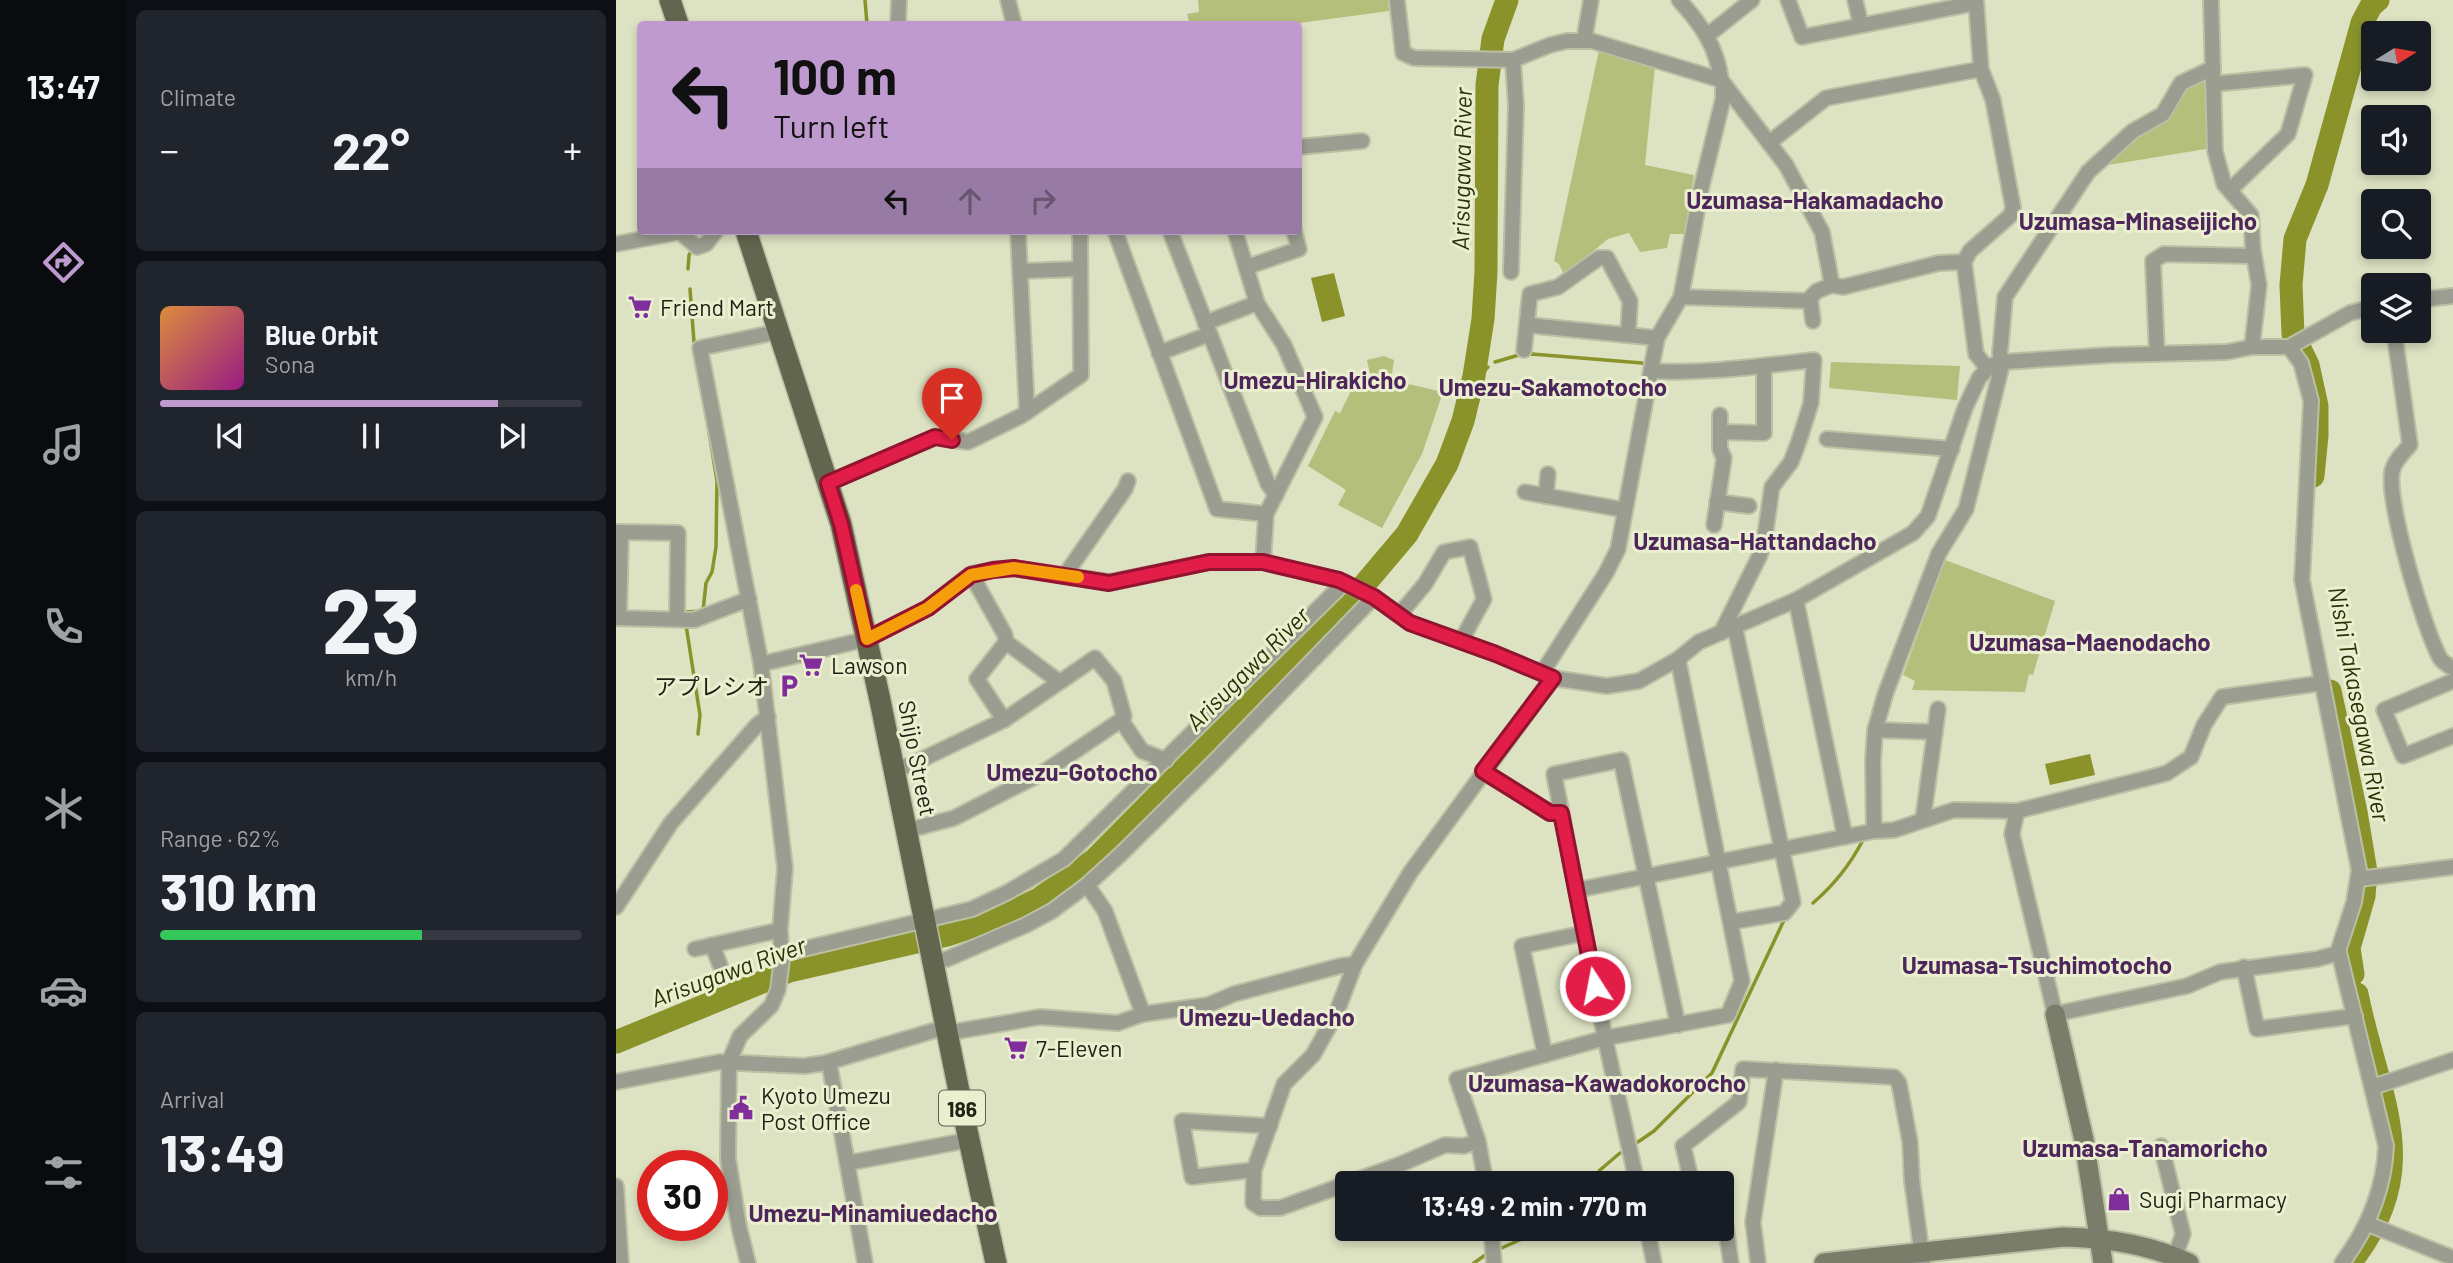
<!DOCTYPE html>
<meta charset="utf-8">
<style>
body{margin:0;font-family:Barlow,"Noto Sans JP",sans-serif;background:#20242c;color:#f1f3f6;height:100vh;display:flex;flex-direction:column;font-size:26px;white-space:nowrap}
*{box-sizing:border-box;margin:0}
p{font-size:23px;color:#9ea1a6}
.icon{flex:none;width:38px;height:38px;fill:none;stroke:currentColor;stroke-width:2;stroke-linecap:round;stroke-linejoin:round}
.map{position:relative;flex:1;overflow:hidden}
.panel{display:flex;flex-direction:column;gap:10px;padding:10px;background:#0d0f14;width:490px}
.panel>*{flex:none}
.hud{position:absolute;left:21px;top:21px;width:665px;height:214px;border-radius:7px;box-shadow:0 4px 10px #0003;background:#bf9ace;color:#111;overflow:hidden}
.needle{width:46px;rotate:79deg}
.tools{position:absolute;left:1745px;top:21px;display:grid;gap:14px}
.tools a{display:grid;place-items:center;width:70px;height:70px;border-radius:7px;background:#171b24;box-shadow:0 4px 10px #0003;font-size:35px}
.speed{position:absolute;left:21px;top:1150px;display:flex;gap:14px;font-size:35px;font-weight:700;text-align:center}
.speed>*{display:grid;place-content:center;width:91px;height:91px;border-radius:50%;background:#171b24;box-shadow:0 4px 10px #0003;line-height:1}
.speed .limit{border:10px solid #d22;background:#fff;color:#111}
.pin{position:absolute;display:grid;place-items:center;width:60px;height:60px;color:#fff;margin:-72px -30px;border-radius:50% 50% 50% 0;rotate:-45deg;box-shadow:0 0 7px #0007}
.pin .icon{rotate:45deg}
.me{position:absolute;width:77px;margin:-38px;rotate:349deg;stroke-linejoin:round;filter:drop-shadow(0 0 5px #0008)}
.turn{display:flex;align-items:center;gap:24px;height:147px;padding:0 21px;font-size:32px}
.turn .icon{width:91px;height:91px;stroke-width:2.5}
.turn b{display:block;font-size:49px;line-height:60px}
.lanes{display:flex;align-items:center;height:66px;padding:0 21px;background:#0003;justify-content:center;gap:35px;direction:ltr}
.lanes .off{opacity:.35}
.big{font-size:52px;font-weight:700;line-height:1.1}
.panel .card{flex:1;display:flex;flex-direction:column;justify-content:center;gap:10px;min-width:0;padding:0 24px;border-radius:10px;background:#20242c}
.panel .dial{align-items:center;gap:0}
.dial b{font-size:91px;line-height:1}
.song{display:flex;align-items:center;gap:21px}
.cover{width:84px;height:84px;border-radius:10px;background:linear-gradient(135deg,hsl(30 70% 55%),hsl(310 70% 35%))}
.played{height:7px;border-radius:4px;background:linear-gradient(90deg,#bf9ace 80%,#363941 80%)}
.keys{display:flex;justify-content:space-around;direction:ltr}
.heat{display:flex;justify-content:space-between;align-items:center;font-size:38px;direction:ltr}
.charge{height:10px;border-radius:5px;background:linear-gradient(90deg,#34c759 62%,#363941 0)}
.trip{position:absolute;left:719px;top:1171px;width:399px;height:70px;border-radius:7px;background:#171b24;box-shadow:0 4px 10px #0003;font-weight:700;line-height:70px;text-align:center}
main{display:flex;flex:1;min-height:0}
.tab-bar{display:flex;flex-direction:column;width:126px;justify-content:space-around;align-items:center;background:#090b0e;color:#9ea1a6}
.tab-bar .icon{width:49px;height:49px}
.tab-bar .active{color:#bf9ace}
.tab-bar b{font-size:32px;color:#f1f3f6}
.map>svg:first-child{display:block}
.green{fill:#b5bf7c}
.water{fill:#89932a}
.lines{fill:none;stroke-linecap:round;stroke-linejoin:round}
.stream{stroke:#89932a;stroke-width:3.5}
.river{stroke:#89932a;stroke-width:23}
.street-casing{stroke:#bbbfa3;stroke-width:18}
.secondary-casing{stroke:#bbbfa3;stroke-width:23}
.primary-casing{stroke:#bbbfa3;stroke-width:24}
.street{stroke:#9a9d8f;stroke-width:14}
.secondary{stroke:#7a7d6a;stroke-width:19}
.primary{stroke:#63664f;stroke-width:21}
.route-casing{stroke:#92132f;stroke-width:18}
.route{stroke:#e11d48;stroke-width:12}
.slow{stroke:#f59e0b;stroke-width:12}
.labels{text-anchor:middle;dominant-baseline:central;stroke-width:6;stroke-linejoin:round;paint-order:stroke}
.shield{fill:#eaf0cf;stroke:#5d604e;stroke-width:2}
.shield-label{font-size:21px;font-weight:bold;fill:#202216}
.poi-label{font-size:23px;fill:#202216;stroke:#eaf0cf;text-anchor:start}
.street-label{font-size:23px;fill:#202216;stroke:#eaf0cf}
.water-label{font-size:24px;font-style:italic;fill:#2c3004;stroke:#eaf0cf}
.neighbourhood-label{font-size:24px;font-weight:bold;fill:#4e265c;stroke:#eaf0cf}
</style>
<main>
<nav class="tab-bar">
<b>13:47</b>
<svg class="icon active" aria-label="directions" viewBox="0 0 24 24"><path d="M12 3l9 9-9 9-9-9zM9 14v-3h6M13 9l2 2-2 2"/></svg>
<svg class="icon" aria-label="music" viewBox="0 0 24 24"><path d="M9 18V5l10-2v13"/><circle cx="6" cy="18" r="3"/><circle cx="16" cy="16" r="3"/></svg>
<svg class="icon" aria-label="phone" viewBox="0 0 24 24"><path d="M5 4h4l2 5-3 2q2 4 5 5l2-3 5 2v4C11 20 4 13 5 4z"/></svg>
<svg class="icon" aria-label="climate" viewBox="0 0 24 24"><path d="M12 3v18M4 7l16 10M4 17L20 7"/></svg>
<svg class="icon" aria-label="car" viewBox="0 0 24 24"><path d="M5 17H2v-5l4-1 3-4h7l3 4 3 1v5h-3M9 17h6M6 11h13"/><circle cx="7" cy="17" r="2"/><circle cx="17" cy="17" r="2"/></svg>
<svg class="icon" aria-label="filters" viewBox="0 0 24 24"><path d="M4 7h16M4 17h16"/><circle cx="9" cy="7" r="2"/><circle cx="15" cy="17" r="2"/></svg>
</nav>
<section class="panel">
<div class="card"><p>Climate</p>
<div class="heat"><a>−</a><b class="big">22°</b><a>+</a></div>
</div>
<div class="card">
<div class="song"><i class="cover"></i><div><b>Blue Orbit</b><p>Sona</p></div></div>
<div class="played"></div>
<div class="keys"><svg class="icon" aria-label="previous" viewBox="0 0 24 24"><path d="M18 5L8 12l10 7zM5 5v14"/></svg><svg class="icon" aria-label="pause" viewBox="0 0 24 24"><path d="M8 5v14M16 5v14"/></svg><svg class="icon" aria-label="next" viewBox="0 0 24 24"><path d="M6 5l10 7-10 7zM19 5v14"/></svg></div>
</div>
<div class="card dial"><b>23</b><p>km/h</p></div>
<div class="card"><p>Range · 62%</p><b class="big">310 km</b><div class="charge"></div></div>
<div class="card"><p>Arrival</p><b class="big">13:49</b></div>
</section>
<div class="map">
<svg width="1837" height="1263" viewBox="0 0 1837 1263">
<rect width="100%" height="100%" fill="#dde2c2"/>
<g class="green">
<polygon points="582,0 772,0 773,11 676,24 574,24 571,14 583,12"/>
<polygon points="983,50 1039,66 1029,165 1078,175 1068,234 1054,234 1051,248 1024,252 1013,233 992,239 948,275 943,264 938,261"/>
<polygon points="1594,72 1596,148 1480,167 1561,93"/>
<polygon points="768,356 778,360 775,380 827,392 806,454 766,528 722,505 730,490 692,466 719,411 724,413 737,387 755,379 751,360"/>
<polygon points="1215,362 1344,366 1341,400 1213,388"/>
<polygon points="1329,560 1439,601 1417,675 1413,674 1409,692 1296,690 1299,681 1287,675"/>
</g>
<g class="water">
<polygon points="718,273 729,316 706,322 695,278"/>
<polygon points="1474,754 1479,775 1434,785 1429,764"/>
</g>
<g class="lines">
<g class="stream">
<polyline points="249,0 251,24"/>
<polyline points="84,240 91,231"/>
<polyline points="72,269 73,255 77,249"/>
<polyline points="74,289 78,342"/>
<polyline points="879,362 903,355 916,354 1026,363"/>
<polyline points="856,384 872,367"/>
<polyline points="1318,549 1334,522"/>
<polyline points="70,617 69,612 87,611 90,583 96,572 100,547 101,481 90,414"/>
<polyline points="70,625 84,715 82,734"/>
<polyline points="1257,712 1262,694 1306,579"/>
<path d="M1197,903C1218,885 1234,865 1247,840"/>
<polyline points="1022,1142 1038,1131 1096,1073 1169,918"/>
<polyline points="974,1183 984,1170 1004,1153"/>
<polyline points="881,1250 908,1238 922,1228"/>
<polyline points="858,1263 872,1253"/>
</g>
<g class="river">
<polyline points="1697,476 1701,435 1701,406 1692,365 1677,334 1675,285 1679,239 1701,185 1746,23 1755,6 1762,0"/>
<polyline points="1714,691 1740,812 1750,872 1748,896 1733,948 1737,974"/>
<polyline points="0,1042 173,971 331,935 385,917 423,899 478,860 737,598 791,534 831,464 847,421 858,376 867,319 870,272 871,85 877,39 891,0"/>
<path d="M1734,1263C1811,1167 1761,1096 1741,994"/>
</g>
<g class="street-casing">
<g id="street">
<polyline points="392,0 398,24"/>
<polyline points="781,0 787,53 798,58 897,60 934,45 951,41 976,41 1105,80"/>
<path d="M1063,0C1085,24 1101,47 1105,80L1170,165L1206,232L1216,285L1227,287L1323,263L1348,262"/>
<polyline points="1172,0 1186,37 1360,3"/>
<polyline points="1239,0 1245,25"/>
<polyline points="1360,0 1365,69 1377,100 1397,207 1395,215 1354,251 1348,262 1360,354 1372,369"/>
<polyline points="1595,0 1599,151 1608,184 1635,215 1637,249 1643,285 1636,347"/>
<polyline points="282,24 283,0"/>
<polyline points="1092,35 1136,0"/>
<polyline points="968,41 975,0"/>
<polyline points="1597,84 1689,75 1672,134 1614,190"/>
<polyline points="1153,143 1210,98 1365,69"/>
<polyline points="682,147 746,141"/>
<polyline points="402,231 411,412"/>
<polyline points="499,231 601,509 650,514"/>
<polyline points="554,231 652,484 660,495"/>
<polyline points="619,231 641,303 668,345 699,417 650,514 647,562"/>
<polyline points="0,244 64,232 81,247 90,244 100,231"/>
<polyline points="631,267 683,249 678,231"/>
<polyline points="405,271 464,269"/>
<polyline points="895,272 900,106 897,60"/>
<polyline points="1065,297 1193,301"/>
<polyline points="1802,300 1837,296"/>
<polyline points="1197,321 1194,298 1201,291 1216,285"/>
<polyline points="589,323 641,303"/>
<polyline points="911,325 1041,338"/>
<path d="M1778,331L1794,445C1787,453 1778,461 1776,472C1771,504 1808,629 1824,658C1827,663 1832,665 1837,668"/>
<path d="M1673,347L1685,363L1695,401L1686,580L1743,870L1738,902L1723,948V953L1770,1146C1768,1190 1752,1228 1726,1263"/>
<polyline points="908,350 914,294 942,287 983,258 991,258 1014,301 1012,335"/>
<polyline points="543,353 594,334"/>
<polyline points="1541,354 1537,261 1548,254 1638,256"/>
<path d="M1035,371C1090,374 1144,366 1198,360L1195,403L1183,441L1175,462L1156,487L1150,529L1144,555L1105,633"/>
<polyline points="1104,432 1148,433 1148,366"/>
<polyline points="1211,439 1336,449"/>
<polyline points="212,483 319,437 352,442 405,416 465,375 464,231"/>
<polyline points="909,492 1009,510"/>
<polyline points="930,496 932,474"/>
<polyline points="1101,502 1133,506"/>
<polyline points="1098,525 1108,458 1104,449 1104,415"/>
<polyline points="0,532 62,533 61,619"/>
<polyline points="355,574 389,635 390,642 442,681"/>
<polyline points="449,575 509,489 512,481"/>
<polyline points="1180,600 1229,837"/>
<polyline points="783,615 809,584 828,552 854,547 868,599 845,641"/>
<polyline points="0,618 78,620 133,599"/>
<polyline points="3,618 5,532"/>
<polyline points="145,664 251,639 312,608 355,574 377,570 398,568 493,582 593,562 647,562 723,580 758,597 794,623 880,654 937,678 991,686 1023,681 1062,659 1083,642 1180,600 1297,533 1312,516 1349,408 1363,378 1374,366 1386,362 1494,355 1611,352 1636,347 1673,347 1734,313 1757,307"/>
<polyline points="926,673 990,573 1002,549 1041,338 1065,297 1085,189 1107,99 1107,83"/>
<polyline points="1837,681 1768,710 1787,756 1837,736"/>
<polyline points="388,720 361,679 390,642"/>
<polyline points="505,720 526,751 550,760"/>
<polyline points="1259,730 1319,732"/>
<polyline points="276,767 292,766 388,720 479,658 498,681 508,716 505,720 428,772 338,818 289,831"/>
<polyline points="867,771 934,813 945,812"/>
<polyline points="1401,811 1396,834 1439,1014 1571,986 1604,972 1701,959 1723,953"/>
<polyline points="1307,819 1322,709"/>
<polyline points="1258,831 1257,761 1259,730 1270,692 1323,553 1350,509 1385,369 1384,352 1389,297 1472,172 1517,131 1547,114 1565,83 1597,68"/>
<polyline points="1743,879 1837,867"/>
<polyline points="471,885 489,911 527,1014"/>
<polyline points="961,890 1258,831 1278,830 1338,810 1401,811 1540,776 1551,773 1575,757 1588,725 1606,697 1706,683"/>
<polyline points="0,907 55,823 141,725 152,717"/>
<polyline points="1115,922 1168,913 1177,902 1119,628"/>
<polyline points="96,945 104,965"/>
<polyline points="79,949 164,930"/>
<polyline points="166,954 356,909 392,892 448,859 729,582"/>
<polyline points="317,962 331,959 410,925 436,911 471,885 505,854 602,758 758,597"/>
<polyline points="1628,967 1641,1029 1739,1016"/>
<polyline points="331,1033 424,1017 502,1023 527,1014 592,1005 618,994 724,966 739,964"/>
<polyline points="929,1055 906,946 969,933"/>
<polyline points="213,1062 249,1263"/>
<polyline points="0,1082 103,1062 188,1066 209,1063 330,1027"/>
<polyline points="1757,1087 1837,1060"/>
<polyline points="862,1141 848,1146 829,1145 785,1164 664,1208 645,1208 637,1203 638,1170 668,1084 697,1055 720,1014 739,964 794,873 937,678"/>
<polyline points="1545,1146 1567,1234 1559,1256"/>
<polyline points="232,1163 353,1140"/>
<polyline points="638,1170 576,1177 566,1121 654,1126"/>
<polyline points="870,1183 862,1141 841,1079 989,1038 1112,1015 1126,981 1062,659"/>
<polyline points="1021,1183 989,1038 938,774 1005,760 1062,1025"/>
<polyline points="1076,1183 1067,1146 1123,1102 1127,1069 1278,1077 1283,1083 1294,1142 1296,1181 1307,1263"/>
<polyline points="0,1186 5,1263"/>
<polyline points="1106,1200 1115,1263"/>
<polyline points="1752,1224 1837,1258"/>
<polyline points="875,1228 878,1263"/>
<polyline points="1031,1228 1038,1263"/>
<polyline points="132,1263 123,1227 112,1158 113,1062 124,1036 155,1006 162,990 166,959 164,930 169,868 145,664 84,348 161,332"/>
<polyline points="1142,1263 1137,1222 1160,1070"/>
</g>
</g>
<g class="secondary-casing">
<g id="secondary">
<polyline points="1439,1014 1468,1140 1487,1263"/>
<path d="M1208,1263L1447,1237C1491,1238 1533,1244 1573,1263"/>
</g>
</g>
<g class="primary-casing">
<g id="primary">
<polyline points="54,0 62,24"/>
<polyline points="130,231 225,524 264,700 350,1126 380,1263"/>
</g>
</g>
<use href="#street" class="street"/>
<use href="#secondary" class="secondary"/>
<use href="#primary" class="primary"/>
</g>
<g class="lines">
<g class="route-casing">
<polyline id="route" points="336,440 319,437 212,483 225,524 251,639 312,608 355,575 377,570 398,568 493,583 593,562 647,562 723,580 758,597 794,623 880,654 937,678 867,771 934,813 945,813 979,986"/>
</g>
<use href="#route" class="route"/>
<polyline class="slow" points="240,590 251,639 312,608 355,575 398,568 462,577"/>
</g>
<defs>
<g id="supermarket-bare" transform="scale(1.89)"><path d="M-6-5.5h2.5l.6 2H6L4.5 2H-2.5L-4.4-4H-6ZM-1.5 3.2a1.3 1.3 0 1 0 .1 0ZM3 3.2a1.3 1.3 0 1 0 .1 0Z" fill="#812e9d" stroke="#eaf0cf" stroke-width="2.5" paint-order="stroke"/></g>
<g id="parking-bare" transform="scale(1.89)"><path d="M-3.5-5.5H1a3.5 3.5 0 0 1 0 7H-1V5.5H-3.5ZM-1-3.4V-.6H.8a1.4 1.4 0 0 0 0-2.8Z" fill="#812e9d" stroke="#eaf0cf" stroke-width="2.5" paint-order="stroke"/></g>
<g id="civic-bare" transform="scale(1.89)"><path d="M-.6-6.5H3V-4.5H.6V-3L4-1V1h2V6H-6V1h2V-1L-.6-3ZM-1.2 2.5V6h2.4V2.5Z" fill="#812e9d" stroke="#eaf0cf" stroke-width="2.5" paint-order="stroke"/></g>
<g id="shop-bare" transform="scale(1.89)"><path d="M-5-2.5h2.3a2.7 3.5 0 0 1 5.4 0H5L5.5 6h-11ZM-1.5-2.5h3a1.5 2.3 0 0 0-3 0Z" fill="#812e9d" stroke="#eaf0cf" stroke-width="2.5" paint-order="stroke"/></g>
</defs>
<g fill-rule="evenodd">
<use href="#supermarket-bare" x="24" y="307"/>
<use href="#supermarket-bare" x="195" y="665"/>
<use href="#parking-bare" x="173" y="686"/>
<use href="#supermarket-bare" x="400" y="1048"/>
<use href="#civic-bare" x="125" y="1108"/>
<use href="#shop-bare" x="1503" y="1199"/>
</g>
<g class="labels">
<rect class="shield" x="323" y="1090.5" width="46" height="35" rx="5"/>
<g class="shield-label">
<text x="346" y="1108">186</text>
</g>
<g class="poi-label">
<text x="44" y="307">Friend Mart</text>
<text x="215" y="665">Lawson</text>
<text x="153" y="686" text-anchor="end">アプレシオ</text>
<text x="420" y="1048">7-Eleven</text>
<text x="145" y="1095">Kyoto Umezu<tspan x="145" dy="26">Post Office</tspan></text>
<text x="1523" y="1199">Sugi Pharmacy</text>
</g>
<g class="street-label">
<text transform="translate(302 758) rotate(79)">Shijo Street</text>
</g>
<g class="water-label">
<text transform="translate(845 169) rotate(-89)">Arisugawa River</text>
<text transform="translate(631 668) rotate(-45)">Arisugawa River</text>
<text transform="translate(1744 704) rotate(79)">Nishi Takasegawa River</text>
<text transform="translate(112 971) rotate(-20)">Arisugawa River</text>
</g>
<g class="neighbourhood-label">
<text x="1199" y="199">Uzumasa-Hakamadacho</text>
<text x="1522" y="220">Uzumasa-Minaseijicho</text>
<text x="699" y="379">Umezu-Hirakicho</text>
<text x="937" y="386">Umezu-Sakamotocho</text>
<text x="1139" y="540">Uzumasa-Hattandacho</text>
<text x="1474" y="641">Uzumasa-Maenodacho</text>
<text x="456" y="771">Umezu-Gotocho</text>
<text x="1421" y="964">Uzumasa-Tsuchimotocho</text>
<text x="651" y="1016">Umezu-Uedacho</text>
<text x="991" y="1082">Uzumasa-Kawadokorocho</text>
<text x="1529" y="1147">Uzumasa-Tanamoricho</text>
<text x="257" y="1212">Umezu-Minamiuedacho</text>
</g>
</g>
</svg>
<div class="tools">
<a><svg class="needle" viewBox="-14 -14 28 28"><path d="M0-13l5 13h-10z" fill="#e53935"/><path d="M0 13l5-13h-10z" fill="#9ea1a6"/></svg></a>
<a><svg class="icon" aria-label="sound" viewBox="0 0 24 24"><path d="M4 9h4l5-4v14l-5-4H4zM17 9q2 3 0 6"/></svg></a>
<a><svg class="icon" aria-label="search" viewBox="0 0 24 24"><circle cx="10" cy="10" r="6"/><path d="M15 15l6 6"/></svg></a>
<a><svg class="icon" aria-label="layers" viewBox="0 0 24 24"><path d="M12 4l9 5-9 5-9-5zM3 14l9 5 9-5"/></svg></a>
</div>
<div class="speed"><div class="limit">30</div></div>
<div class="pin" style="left:336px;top:440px;background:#d93025"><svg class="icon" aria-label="arrive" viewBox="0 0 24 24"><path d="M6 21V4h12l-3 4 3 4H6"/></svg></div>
<svg class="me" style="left:979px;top:986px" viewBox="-20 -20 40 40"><circle r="17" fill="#e11d48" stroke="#fff" stroke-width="3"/><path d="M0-11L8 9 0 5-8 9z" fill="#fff"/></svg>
<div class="trip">13:49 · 2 min · 770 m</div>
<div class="hud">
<div class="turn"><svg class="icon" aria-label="left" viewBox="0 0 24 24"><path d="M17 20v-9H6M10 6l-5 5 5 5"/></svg><div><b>100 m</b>Turn left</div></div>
<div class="lanes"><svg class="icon" aria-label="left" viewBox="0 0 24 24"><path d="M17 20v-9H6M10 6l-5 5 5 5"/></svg><svg class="icon off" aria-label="ahead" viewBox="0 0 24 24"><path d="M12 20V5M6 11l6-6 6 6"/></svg><svg class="icon off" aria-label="right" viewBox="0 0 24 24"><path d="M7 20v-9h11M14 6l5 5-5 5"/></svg></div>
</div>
</div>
</main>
